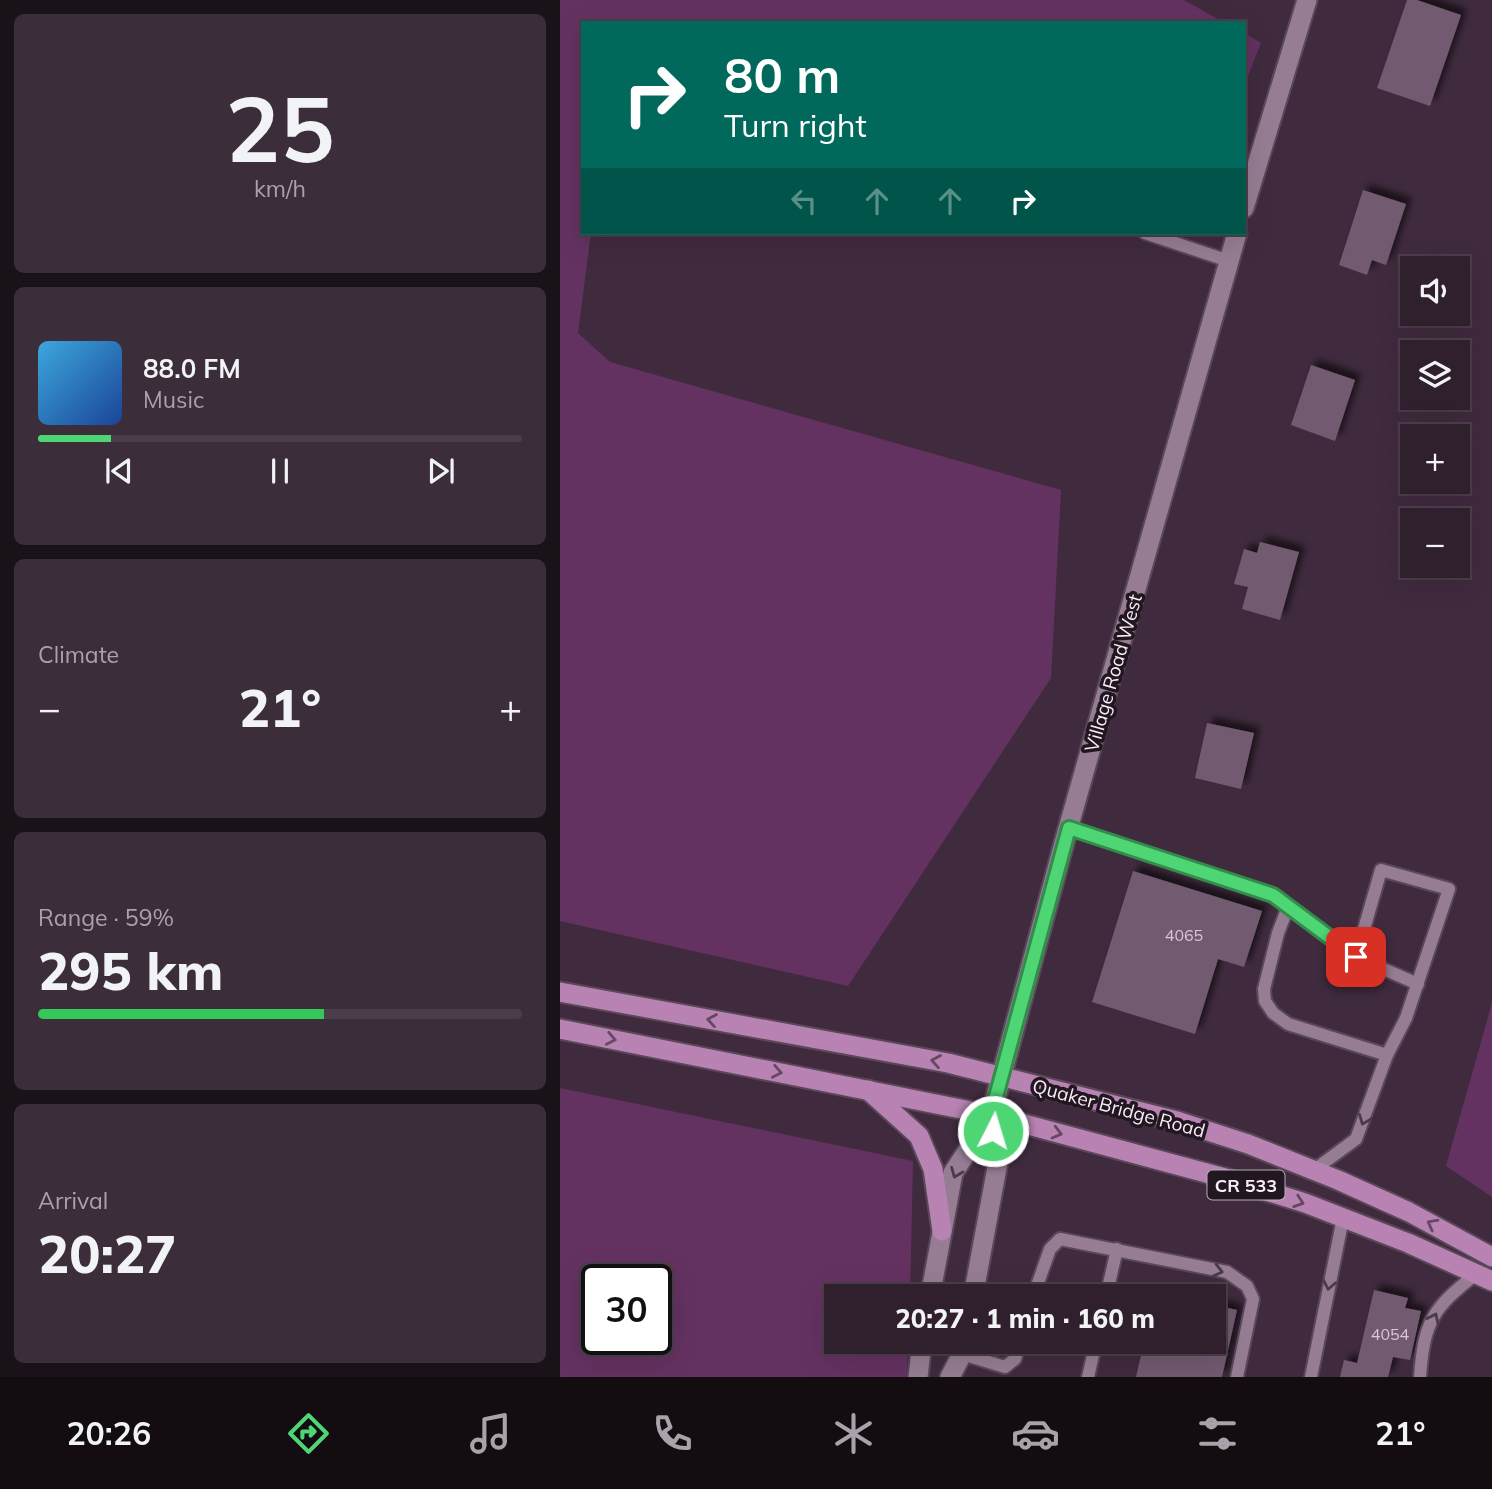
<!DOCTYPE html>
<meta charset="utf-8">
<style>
body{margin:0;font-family:Mulish,sans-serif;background:#3c2d3a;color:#f1f3f6;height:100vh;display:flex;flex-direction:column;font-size:26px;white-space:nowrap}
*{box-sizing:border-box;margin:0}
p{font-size:23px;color:#a8a3aa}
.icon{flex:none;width:38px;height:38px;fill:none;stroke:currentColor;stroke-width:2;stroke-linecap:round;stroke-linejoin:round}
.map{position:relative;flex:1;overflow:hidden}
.side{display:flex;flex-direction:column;gap:14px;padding:14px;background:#1a1219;width:560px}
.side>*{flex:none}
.guide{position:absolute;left:21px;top:21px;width:665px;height:214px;border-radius:0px;box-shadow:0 7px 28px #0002,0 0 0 2px #4b3e4a;background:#00695c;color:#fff;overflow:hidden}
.buttons{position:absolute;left:840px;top:256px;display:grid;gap:14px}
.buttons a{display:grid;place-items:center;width:70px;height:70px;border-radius:0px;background:#30202e;box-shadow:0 7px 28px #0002,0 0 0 2px #4b3e4a;font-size:35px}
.speed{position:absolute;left:21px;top:1264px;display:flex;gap:14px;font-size:35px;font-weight:700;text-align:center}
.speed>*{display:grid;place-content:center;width:91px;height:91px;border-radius:50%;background:#30202e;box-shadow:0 7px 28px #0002,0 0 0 2px #4b3e4a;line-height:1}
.speed .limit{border:4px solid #111;border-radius:10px;background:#fff;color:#111}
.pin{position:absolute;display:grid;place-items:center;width:60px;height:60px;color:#fff;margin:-30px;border-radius:14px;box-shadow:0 4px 10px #0006}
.me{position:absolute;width:77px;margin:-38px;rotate:5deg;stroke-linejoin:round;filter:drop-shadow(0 0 5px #0008)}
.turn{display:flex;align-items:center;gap:24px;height:147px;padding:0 28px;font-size:32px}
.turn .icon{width:91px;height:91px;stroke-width:2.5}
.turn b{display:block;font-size:49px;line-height:60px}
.lanes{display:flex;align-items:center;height:66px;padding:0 28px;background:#0003;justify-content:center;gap:35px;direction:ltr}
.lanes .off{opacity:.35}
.big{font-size:52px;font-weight:800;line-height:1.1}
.side .tile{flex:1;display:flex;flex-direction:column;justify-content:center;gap:10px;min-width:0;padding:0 24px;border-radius:10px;background:#3c2d3a}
.side .dial{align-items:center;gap:0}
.dial b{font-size:91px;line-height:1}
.song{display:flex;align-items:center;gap:21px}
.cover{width:84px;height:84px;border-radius:10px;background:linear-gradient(135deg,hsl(200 70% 55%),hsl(220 70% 35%))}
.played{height:7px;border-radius:4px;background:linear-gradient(90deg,#4ed675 15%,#4b3e4a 15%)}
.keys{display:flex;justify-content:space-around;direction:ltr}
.heat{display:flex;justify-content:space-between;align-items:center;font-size:38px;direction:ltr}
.charge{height:10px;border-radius:5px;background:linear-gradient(90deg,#34c759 59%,#4b3e4a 0)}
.trip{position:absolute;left:264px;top:1284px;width:402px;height:70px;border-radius:0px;background:#30202e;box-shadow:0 7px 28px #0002,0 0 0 2px #4b3e4a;font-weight:800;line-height:70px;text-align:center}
.tab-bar{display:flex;height:112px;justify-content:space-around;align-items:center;background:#130d12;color:#a8a3aa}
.tab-bar .icon{width:49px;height:49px}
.tab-bar .selected{color:#4ed675}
.tab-bar b{font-size:32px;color:#f1f3f6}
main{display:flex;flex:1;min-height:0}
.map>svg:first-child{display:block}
.green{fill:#643261;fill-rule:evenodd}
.building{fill:#725a70;filter:url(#shadow)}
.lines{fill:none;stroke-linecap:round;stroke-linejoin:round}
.service-casing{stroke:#5a4758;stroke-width:16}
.minor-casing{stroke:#5a4758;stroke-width:23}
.secondary-casing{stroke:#5a4758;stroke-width:23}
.primary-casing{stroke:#5a4758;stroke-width:23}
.service{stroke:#967d93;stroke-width:12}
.minor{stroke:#967d93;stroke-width:19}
.secondary{stroke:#967d93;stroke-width:19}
.primary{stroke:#b883b3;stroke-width:19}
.oneway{stroke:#654862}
.oneway2{stroke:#4a3b48}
.route-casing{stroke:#338b4c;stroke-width:18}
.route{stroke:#4ed675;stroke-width:12}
.labels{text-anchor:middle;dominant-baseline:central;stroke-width:7;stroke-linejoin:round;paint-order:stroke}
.number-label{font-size:16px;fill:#d8c8d6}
.shield{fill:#211720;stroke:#b9acb7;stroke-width:2}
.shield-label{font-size:18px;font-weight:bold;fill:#faecf8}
.street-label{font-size:19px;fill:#faecf8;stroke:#211720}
</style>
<main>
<section class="side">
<div class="tile dial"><b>25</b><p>km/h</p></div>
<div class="tile">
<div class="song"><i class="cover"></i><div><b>88.0 FM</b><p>Music</p></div></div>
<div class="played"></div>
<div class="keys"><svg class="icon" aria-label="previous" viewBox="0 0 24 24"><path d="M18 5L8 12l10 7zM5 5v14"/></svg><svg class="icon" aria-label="pause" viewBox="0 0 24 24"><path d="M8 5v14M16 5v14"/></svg><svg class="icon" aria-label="next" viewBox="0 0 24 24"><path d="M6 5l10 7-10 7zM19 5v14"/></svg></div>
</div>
<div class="tile"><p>Climate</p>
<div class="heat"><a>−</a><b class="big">21°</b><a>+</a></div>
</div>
<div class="tile"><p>Range · 59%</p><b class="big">295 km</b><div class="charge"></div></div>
<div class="tile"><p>Arrival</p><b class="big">20:27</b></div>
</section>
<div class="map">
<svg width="932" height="1377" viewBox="0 0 932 1377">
<defs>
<filter id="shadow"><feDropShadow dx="6" dy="-6" stdDeviation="3.5" flood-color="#0009"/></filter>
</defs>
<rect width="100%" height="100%" fill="#402b3e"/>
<g class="green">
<polygon points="0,0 624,0 665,23 23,23 23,233 31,233 18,333 50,362 501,490 491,678 288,986 0,921"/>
<polygon points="684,33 701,43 684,86"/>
<polygon points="932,1003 932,1197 886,1166"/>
<path d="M0,1088L353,1161L350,1297H276V1342H348L347,1377H0ZM96,1279V1339H37V1279Z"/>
</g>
<g class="building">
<polygon points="847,0 857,0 901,15 870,106 817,88"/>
<polygon points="803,190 846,204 826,265 812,260 807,275 779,265"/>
<polygon points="751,365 795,380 775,441 731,425"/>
<polygon points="700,542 739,552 720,620 682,609 688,587 674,584 684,549 697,553"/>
<polygon points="647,723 694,733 681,789 635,778"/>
<polygon points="573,871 702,911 684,967 658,959 635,1034 532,1002"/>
<polygon points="814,1290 848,1298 845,1308 861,1311 850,1360 833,1357 828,1377 780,1377 784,1360 797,1363"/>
<polygon points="654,1305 677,1310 662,1377 576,1377 584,1342 654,1342"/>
</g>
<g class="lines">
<g class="service-casing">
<g id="service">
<polyline points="585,233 669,261"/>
<polyline points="509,828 713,895 796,957 858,984"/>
<polyline points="728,907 718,933 704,989 705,1001 713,1013 728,1024 827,1055"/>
<polyline points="754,1170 796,1139 827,1055 846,1018 889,889 821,870 796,957"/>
<polyline points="473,1297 490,1249 500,1239 667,1272 687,1286 693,1299 677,1377"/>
<polyline points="546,1297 557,1249"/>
<polyline points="402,1354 445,1367 455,1359 460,1342"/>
<polyline points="528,1377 536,1342"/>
<polyline points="751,1377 783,1218"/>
<path d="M860,1377C864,1321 873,1308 916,1274"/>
</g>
</g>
<g class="minor-casing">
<g id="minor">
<polyline points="370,1297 393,1173 431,1115"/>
<polyline points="413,1297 438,1162 431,1115"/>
<polyline points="358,1377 362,1342"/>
<polyline points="390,1377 402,1354 404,1342"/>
</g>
</g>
<g class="secondary-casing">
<g id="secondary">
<polyline points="684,208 747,0"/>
<polyline points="431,1115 504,843 677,233"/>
</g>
</g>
<g class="primary-casing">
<g id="primary">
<polyline points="0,992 388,1063 617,1121 688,1144 778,1180 849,1212 932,1257"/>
<polyline points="0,1029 431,1115 665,1178 745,1203 848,1243 932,1281"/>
<polyline points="308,1090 359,1136 373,1169 382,1231"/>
</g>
</g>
<use href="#service" class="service"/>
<use href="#minor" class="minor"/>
<use href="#secondary" class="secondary"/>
<use href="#primary" class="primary"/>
</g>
<defs><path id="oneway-chevron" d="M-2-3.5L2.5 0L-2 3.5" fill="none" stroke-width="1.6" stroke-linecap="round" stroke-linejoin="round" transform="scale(1.75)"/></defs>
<g class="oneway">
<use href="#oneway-chevron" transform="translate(152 1020) rotate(-170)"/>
<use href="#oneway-chevron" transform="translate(51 1039) rotate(11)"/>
<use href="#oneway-chevron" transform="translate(376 1061) rotate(-170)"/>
<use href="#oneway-chevron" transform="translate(217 1072) rotate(11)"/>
<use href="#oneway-chevron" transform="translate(497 1133) rotate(15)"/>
<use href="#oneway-chevron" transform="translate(739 1202) rotate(19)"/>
<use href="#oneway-chevron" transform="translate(872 1224) rotate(-152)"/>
</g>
<g class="oneway2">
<use href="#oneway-chevron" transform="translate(804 1120) rotate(111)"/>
<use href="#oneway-chevron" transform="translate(396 1173) rotate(112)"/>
<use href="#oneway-chevron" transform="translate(658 1271) rotate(14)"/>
<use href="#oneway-chevron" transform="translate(769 1285) rotate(101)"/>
<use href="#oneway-chevron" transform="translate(874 1318) rotate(-64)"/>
</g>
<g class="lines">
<g class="route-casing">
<polyline id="route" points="433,1131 431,1115 509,828 713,895 796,957"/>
</g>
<use href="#route" class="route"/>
</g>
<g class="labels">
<g class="number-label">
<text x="624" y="935">4065</text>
<text x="830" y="1334">4054</text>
</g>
<rect class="shield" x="647.5" y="1170.5" width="77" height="29" rx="5"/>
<g class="shield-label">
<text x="686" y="1185">CR 533</text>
</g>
<g class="street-label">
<text transform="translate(553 673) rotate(-74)">Village Road West</text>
<text transform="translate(559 1108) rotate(15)">Quaker Bridge Road</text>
</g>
</g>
</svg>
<div class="buttons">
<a><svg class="icon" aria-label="sound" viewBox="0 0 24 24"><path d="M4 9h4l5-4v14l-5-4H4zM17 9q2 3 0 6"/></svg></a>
<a><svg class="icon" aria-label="layers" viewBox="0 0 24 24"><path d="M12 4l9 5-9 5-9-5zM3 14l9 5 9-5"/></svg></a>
<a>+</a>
<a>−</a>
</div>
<div class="speed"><div class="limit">30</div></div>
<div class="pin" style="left:796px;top:957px;background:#d93025"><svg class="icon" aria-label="arrive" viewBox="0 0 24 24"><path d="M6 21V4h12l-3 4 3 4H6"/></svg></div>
<svg class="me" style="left:433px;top:1131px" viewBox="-20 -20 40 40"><circle r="17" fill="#4ed675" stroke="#fff" stroke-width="3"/><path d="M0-11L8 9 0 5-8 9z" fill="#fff"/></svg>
<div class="trip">20:27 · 1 min · 160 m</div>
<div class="guide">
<div class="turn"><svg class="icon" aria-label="right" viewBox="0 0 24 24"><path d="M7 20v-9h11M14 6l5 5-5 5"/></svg><div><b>80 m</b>Turn right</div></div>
<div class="lanes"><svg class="icon off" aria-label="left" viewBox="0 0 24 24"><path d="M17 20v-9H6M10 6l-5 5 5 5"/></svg><svg class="icon off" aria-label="ahead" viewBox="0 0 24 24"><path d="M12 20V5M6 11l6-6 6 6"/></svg><svg class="icon off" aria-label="ahead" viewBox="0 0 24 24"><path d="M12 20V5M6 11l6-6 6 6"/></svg><svg class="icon" aria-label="right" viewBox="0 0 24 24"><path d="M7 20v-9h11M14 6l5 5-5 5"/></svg></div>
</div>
</div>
</main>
<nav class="tab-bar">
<b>20:26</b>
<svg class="icon selected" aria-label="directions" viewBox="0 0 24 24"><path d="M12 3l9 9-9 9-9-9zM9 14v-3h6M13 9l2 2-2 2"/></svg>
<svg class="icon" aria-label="music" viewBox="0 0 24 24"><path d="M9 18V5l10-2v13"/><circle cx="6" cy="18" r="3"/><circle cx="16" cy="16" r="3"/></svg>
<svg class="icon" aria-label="phone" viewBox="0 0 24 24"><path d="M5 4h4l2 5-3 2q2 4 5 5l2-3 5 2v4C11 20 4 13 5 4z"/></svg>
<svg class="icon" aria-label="climate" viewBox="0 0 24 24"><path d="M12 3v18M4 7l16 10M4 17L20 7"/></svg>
<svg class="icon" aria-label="car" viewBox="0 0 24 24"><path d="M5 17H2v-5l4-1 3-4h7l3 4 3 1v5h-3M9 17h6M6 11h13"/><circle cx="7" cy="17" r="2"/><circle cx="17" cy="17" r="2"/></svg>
<svg class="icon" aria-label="filters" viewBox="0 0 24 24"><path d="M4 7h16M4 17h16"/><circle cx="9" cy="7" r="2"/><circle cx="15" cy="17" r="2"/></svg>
<b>21°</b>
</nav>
